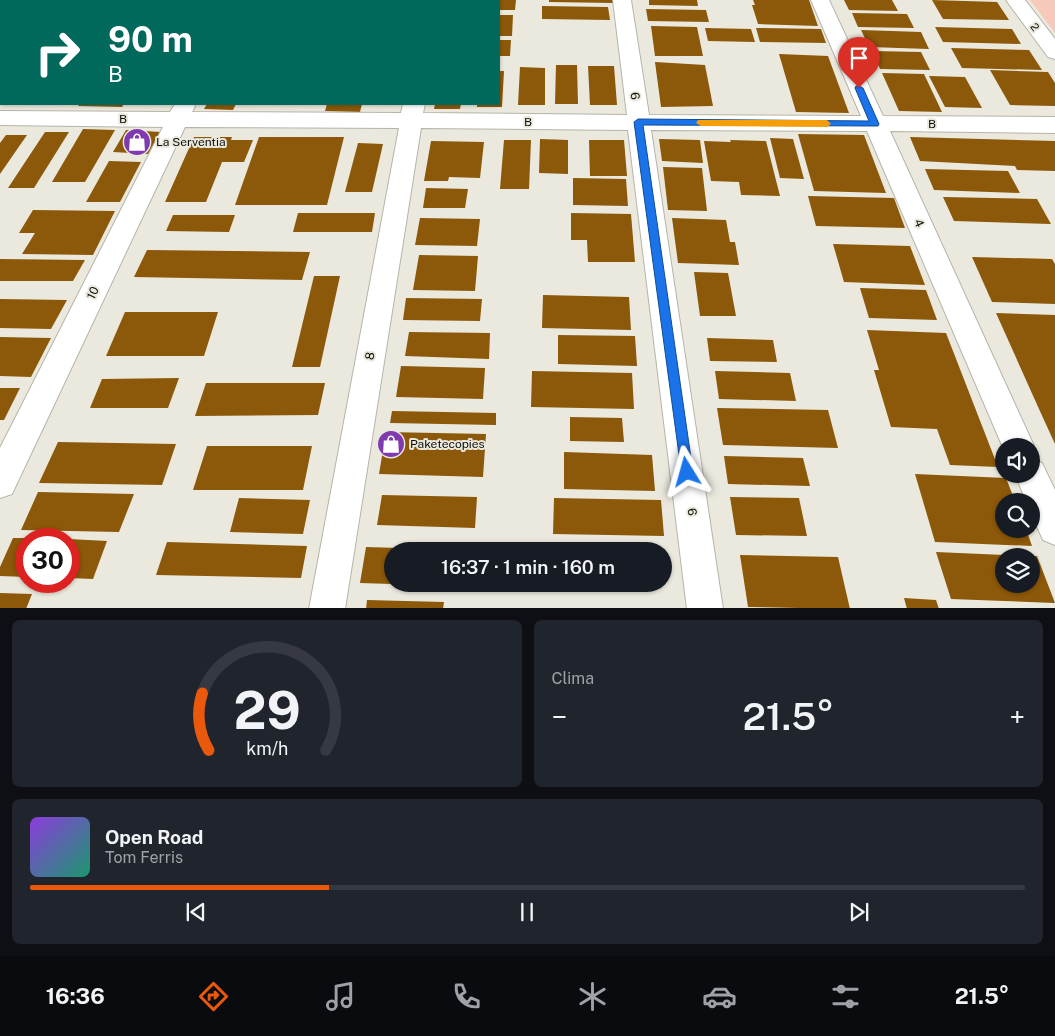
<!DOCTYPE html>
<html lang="es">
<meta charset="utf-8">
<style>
body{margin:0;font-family:"Public Sans",sans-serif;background:#20242c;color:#f1f3f6;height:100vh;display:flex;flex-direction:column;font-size:19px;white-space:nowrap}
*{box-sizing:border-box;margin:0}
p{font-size:16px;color:#9ea1a6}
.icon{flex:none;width:28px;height:28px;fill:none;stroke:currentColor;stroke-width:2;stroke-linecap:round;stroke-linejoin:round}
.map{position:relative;height:608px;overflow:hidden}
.panel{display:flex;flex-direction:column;gap:12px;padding:12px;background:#0d0f14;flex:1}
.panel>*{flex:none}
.top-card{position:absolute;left:0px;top:0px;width:500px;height:105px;box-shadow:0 1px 4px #0004;background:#00695c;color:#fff;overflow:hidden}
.buttons{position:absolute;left:995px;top:438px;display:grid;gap:10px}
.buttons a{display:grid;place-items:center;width:45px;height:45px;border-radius:50%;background:#171b24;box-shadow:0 1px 4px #0004;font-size:25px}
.speed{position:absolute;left:15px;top:528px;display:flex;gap:10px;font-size:25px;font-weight:700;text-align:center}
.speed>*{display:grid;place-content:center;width:65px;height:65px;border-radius:50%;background:#171b24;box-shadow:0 1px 4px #0004;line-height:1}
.speed .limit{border:8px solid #d22;background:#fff;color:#111}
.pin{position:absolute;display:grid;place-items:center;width:42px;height:42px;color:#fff;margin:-51px -21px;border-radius:50% 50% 50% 0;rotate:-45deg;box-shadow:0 0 5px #0007}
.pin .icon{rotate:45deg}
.me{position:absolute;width:55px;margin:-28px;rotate:352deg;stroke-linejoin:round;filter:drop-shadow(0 0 4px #0008)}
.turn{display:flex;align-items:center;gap:18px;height:105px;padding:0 25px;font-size:22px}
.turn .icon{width:65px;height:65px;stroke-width:2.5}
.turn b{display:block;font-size:35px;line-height:42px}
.big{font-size:38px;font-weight:600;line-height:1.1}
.panel .widget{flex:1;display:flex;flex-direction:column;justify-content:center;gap:8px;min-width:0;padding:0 18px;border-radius:8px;background:#20242c}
.panel .dial{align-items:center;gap:0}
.dial svg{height:130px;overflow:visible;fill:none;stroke:#363941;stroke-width:7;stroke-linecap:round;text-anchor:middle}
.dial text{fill:#f1f3f6;stroke:none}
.song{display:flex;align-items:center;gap:15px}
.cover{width:60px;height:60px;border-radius:8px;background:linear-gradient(135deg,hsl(270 70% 55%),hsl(160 70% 35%))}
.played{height:5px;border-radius:2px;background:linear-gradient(90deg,#ea580c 30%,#363941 30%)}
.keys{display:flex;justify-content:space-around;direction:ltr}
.heat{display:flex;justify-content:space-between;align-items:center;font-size:28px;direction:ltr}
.panel .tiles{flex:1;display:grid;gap:12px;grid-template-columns:1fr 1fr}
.widget:last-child{grid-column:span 2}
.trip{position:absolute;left:384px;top:542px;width:288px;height:50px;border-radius:25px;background:#171b24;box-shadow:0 1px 4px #0004;font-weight:600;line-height:50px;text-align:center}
.dock{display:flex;height:80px;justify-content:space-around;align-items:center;background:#090b0e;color:#9ea1a6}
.dock .icon{width:35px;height:35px}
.dock .selected{color:#ea580c}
.dock b{font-size:22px;color:#f1f3f6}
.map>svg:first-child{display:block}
.green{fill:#f7c9ba}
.building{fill:#8c5809}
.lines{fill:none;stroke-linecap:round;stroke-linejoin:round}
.minor-casing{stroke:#b6b4a9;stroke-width:2}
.minor{fill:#fff;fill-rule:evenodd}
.route{fill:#1a73e8;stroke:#114b97}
.slow{fill:#f59e0b}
.labels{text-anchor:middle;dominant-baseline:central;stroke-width:4;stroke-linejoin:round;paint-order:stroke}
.far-street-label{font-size:11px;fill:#0c0c08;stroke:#ebe9dd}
.street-label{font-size:12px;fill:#0c0c08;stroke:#ebe9dd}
.poi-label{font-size:12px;fill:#0c0c08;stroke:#ebe9dd;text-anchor:start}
</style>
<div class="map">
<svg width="1055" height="609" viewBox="0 0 1055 609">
<rect width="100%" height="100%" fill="#ebe9dd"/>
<polygon class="green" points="1030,0 1055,0 1055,33"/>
<g class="building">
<polygon points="499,0 516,0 515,10 499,10"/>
<polygon points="549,0 613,0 613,3 549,2"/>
<polygon points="649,0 697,0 698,6 649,5"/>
<polygon points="753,0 809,0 818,26 758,24 752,5 755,5"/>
<polygon points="844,0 892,0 898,11 849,10"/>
<polygon points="932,0 997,2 1009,20 943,19"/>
<polygon points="542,6 608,7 610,20 542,19"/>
<polygon points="646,9 706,10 709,22 648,21"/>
<polygon points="852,13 907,14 914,28 858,27"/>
<polygon points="499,15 513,15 512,36 499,36"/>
<polygon points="651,26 697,27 703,56 655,56"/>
<polygon points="935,27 1012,29 1021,44 943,42"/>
<polygon points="705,28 751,29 755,42 708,41"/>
<polygon points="756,28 821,29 826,43 760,42"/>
<polygon points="861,30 921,32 929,49 869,47"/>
<polygon points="499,40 511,40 510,56 499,56"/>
<polygon points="951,48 1029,50 1042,70 962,68"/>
<polygon points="873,51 921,52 930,70 880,69"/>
<polygon points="779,54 828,56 849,113 796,112"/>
<polygon points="655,62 705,65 713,106 661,107"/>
<polygon points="556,65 577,65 578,104 555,104"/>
<polygon points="588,66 614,66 617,105 590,105"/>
<polygon points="520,67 545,68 545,105 518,105"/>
<polygon points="990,70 1048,72 1055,83 1055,106 1010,105"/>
<polygon points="499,71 504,71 502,107 477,107 477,104 499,104"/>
<polygon points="882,73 924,74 942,112 899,111"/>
<polygon points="929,76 965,77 982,108 945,107"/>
<polygon points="80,104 124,104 122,107 78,106"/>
<polygon points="207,104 236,104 233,110 204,109"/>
<polygon points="327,104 362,104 360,112 325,111"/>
<polygon points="435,104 461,104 460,109 434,109"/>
<polygon points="83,129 115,130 85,182 52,182"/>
<polygon points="126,130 161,132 148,154 113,152"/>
<polygon points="45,132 69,132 34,188 8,188"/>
<polygon points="798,134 864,135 886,193 814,191"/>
<polygon points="6,135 27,135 0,174 0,143"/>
<polygon points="194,137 232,137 231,140 253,140 244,162 222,162 206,202 165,202"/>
<polygon points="259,137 344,137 327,205 235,205"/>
<polygon points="910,137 1055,141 1055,171 1017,170 1015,166 920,161"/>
<polygon points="770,138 793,139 804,179 780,178"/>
<polygon points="540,139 568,140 568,174 539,173"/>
<polygon points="659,139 700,140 703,163 662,161"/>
<polygon points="504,140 531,140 529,189 500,189"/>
<polygon points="589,140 624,140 627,176 590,176"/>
<polygon points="730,140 766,141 780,196 741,195 739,182 711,181 704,141 731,142"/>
<polygon points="431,141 484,142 480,178 449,177 448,181 424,181"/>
<polygon points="358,143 383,144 372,192 345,192"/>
<polygon points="109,161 141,162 120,202 86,202"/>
<polygon points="663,167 702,168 707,211 668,210"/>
<polygon points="925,169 1008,171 1020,193 934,190"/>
<polygon points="573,178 626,179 628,206 573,205"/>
<polygon points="426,188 468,189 465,208 423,208"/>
<polygon points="808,196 894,198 905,228 816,226"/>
<polygon points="943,197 1037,199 1051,224 954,221"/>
<polygon points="33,210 115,211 93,255 22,254 35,233 19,233"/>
<polygon points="298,213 375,213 372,232 293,232"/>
<polygon points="571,213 631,214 635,262 588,262 587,240 571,240"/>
<polygon points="173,215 235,215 229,232 166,231"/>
<polygon points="420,218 480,219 477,246 415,245"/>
<polygon points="672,218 726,220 730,242 735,242 739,265 678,263"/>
<polygon points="833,244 910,246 925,285 844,282"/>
<polygon points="147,250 310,252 302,280 134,277"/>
<polygon points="419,255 478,256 475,291 413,290"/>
<polygon points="972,257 1052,259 1055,264 1055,304 992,302"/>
<polygon points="0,259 85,260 73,281 0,281"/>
<polygon points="694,272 728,273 736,316 700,316"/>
<polygon points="314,276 340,276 320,367 292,367"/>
<polygon points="860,288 926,290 937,320 869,318"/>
<polygon points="543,295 629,297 631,330 542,328"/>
<polygon points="406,298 482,299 480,321 403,320"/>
<polygon points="0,299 67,300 51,329 0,328"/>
<polygon points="125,312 218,312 204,356 106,356"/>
<polygon points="996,313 1055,315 1055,444 1039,409"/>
<polygon points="867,330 946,333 998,467 950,465 937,429 891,427 874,370 879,370"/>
<polygon points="409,332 490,333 489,359 405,356"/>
<polygon points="558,335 635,336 637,366 558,364"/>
<polygon points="0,337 51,338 31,377 0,376"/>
<polygon points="707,338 773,340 777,362 710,361"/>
<polygon points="401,366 485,368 483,399 396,397"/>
<polygon points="532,371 632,373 634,409 531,407"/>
<polygon points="715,371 790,373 796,401 719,399"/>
<polygon points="179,378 168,408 90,408 102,379"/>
<polygon points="206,383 325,383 318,415 195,416"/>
<polygon points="0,388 20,388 4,420 0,420"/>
<polygon points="717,408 828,410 838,448 723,445"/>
<polygon points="392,411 496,413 496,425 390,423"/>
<polygon points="570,417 622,418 624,442 570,441"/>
<polygon points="386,432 486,434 483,477 379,474"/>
<polygon points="58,442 176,444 162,485 39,483"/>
<polygon points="207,446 312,446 303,490 193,490"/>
<polygon points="564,452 652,455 655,491 564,489"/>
<polygon points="724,456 803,458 810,486 728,484"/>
<polygon points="915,474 1006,478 1015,501 1004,501 1004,529 1026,529 1032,546 935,542"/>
<polygon points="38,492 134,494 119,532 21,530"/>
<polygon points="382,495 477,497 475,528 377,525"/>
<polygon points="730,497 799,498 807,536 736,535"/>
<polygon points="239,498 310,500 303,534 230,532"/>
<polygon points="554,498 661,500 664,536 553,534"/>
<polygon points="13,538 26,538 26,577 0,576 0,567"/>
<polygon points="69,539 107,541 93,579 69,578"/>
<polygon points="167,542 307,546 301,578 156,575"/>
<polygon points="366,547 467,550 467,551 392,551 392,584 360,583"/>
<polygon points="936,552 1004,555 1004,584 1031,584 1031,556 1037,556 1055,603 951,599"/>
<polygon points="740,555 838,557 850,609 748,607"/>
<polygon points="0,593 32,594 26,609 0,609"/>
<polygon points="904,598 936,600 939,609 907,609"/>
<polygon points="367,600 444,602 443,609 366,609"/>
</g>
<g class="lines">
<g class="minor-casing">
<g id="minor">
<rect x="423" y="0" width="18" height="1"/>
<polygon points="613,0 631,0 649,115 861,116 811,0 829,0 883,116 1055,117 1055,133 890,131 1029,435 1034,446 1031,452 1031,446 1004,446 1004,450 867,131 651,130 723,609 687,609 628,130 421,128 345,609 309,609 399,128 185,127 12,494 0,498 0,448 163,127 0,125 0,111 170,112 175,104 193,104 195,106 192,112 401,113 403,104 425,104 423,113 627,115"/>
<polygon points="1006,0 1025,0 1055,39 1055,59 1048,57"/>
<polygon points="1031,458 1042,463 1055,490 1055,545 1043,540 1031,513 1031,501 1026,501 1015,474 1031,474"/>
</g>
</g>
<use href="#minor" class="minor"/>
</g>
<polygon class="route" points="856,86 859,86 863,88 879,124 878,126 643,125 693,472 691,477 687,479 682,477 634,122 638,119 869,121 855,88"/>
<polygon class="slow" points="698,120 827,120 831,124 827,127 701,126 696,123"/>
<defs>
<g id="shop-disc" transform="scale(1.4375)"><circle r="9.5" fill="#7e3aae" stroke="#ebe9dd"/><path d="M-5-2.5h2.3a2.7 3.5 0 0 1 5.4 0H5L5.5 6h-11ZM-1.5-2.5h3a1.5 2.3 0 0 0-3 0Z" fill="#fff"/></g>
</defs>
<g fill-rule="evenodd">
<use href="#shop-disc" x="137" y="142"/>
<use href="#shop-disc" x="391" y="444"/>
</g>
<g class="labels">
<g class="far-street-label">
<text transform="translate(1035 27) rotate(53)">2</text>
</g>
<g class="street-label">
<text transform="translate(635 96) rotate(83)">6</text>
<text x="123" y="119">B</text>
<text x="528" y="122">B</text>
<text x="932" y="124">B</text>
<text transform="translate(919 223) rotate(66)">4</text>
<text transform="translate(93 293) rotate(-64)">10</text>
<text transform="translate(370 356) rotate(-80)">8</text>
<text transform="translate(692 512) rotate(82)">6</text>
</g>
<g class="poi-label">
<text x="156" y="142">La Serventia</text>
<text x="410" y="444">Paketecopies</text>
</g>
</g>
</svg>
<div class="buttons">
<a><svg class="icon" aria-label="sound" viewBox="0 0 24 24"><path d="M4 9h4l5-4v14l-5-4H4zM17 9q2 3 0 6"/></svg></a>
<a><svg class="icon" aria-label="search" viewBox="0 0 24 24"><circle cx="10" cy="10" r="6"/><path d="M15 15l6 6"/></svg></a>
<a><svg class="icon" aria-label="layers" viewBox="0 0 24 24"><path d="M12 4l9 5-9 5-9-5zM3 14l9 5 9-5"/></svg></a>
</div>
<div class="speed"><div class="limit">30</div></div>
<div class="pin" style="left:859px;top:88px;background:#d93025"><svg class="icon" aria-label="arrive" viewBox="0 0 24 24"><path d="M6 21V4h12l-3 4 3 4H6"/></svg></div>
<svg class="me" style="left:687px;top:472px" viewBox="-20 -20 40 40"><path d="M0-17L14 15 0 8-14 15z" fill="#1a73e8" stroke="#fff" stroke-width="4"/></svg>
<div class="trip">16:37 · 1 min · 160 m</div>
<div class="top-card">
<div class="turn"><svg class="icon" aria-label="right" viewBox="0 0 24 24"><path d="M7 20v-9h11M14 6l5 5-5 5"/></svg><div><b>90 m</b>B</div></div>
</div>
</div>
<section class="panel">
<div class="tiles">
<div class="widget dial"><svg viewBox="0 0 100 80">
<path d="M14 69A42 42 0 1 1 86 69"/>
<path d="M14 69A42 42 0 0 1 10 34" stroke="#ea580c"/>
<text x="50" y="56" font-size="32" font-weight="700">29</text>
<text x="50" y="72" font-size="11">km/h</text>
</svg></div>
<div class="widget"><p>Clima</p>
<div class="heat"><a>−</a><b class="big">21.5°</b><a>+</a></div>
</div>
<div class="widget">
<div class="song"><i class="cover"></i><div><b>Open Road</b><p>Tom Ferris</p></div></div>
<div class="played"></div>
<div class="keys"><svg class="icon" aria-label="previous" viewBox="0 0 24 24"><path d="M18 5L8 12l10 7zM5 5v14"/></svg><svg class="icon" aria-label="pause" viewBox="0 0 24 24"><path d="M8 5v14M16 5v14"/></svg><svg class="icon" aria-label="next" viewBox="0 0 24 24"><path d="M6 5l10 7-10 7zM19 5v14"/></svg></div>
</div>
</div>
</section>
<nav class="dock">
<b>16:36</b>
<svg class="icon selected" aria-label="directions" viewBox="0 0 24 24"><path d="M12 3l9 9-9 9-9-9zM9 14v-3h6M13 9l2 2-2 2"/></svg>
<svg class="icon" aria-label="music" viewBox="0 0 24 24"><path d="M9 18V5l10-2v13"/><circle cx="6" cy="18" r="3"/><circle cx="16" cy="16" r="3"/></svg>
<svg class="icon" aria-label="phone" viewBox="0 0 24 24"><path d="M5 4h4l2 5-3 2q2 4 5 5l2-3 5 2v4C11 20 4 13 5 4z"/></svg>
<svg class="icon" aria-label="climate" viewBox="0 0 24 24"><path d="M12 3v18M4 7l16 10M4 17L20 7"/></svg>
<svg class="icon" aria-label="car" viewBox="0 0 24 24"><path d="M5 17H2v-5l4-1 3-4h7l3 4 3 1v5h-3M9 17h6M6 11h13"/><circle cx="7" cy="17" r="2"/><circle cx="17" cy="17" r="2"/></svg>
<svg class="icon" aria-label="filters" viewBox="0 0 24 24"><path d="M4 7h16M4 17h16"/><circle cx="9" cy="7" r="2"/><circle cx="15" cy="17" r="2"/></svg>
<b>21.5°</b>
</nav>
